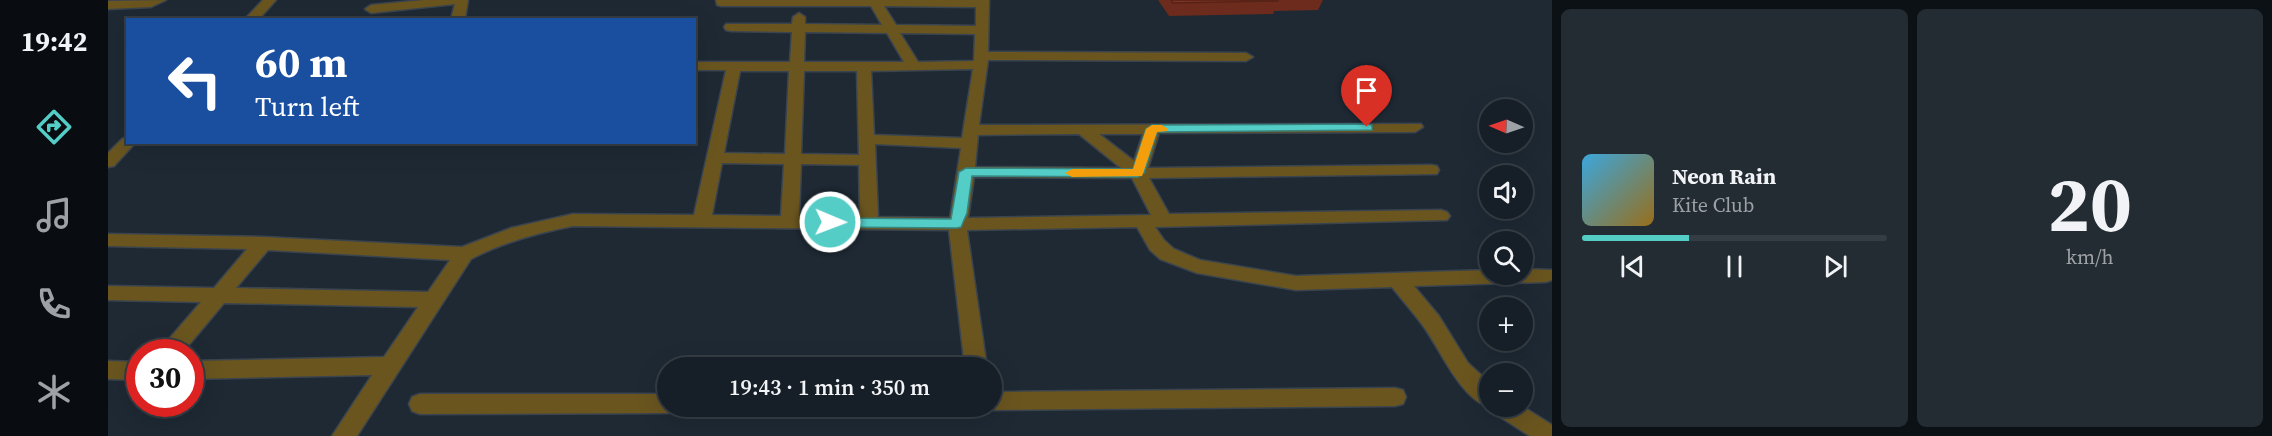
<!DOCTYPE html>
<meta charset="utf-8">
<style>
body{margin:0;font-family:"Source Serif 4",serif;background:#232c33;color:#f1f3f6;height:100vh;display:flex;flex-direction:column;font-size:22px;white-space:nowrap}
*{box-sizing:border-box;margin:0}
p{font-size:20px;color:#9ea2a7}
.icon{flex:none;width:33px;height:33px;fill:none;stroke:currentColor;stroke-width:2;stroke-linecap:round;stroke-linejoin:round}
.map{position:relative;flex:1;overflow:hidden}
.panel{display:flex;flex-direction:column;gap:9px;padding:9px;background:#0c1115;width:720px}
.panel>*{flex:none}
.hud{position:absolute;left:18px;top:18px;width:570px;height:126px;border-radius:0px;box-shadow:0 6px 24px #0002,0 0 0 2px #353d44;background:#1a4fa0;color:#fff;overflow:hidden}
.needle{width:39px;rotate:272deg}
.tools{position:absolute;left:1371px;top:99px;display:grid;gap:12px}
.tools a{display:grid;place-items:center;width:54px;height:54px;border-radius:50%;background:#161f27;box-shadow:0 6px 24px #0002,0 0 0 2px #353d44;font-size:30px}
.speed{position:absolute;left:18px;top:339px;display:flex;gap:12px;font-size:30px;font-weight:700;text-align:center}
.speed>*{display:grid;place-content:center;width:78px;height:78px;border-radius:50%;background:#161f27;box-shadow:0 6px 24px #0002,0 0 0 2px #353d44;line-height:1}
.speed .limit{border:9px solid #d22;background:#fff;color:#111}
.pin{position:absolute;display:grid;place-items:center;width:51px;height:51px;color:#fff;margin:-62px -26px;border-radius:50% 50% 50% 0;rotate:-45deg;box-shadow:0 0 6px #0007}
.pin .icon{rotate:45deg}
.me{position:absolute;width:66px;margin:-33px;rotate:91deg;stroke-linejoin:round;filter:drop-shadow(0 0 4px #0008)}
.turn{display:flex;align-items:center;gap:21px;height:126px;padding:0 30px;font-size:27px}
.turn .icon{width:78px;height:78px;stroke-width:2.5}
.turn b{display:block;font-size:42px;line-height:51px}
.panel .widget{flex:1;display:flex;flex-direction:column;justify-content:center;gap:9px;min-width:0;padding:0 21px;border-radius:9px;background:#232c33}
.panel .dial{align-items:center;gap:0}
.dial b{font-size:78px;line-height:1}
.song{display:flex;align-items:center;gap:18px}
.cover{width:72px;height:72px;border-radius:9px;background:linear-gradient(135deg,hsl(200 70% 55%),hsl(40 70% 35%))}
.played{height:6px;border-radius:3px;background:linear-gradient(90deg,#54cdc7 35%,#353d44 35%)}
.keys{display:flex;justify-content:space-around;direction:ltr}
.panel .tiles{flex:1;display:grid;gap:9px;grid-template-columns:repeat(2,1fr)}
.trip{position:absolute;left:549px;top:357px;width:345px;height:60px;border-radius:30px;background:#161f27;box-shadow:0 6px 24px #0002,0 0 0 2px #353d44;font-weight:600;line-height:60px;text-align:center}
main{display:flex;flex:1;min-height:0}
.menu{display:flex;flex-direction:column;width:108px;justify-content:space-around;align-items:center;background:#090c10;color:#9ea2a7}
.menu .icon{width:42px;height:42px}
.menu .on{color:#54cdc7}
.menu b{font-size:27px;color:#f1f3f6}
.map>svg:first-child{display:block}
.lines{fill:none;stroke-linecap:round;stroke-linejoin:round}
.minor-casing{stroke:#3a444f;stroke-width:3}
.minor{fill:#6a551f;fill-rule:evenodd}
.wall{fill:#6c2b1c}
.building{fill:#7e3221;stroke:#582317;stroke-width:1.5}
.route{fill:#54cdc7;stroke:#378581;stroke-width:1.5}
.slow{fill:#f59e0b}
</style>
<main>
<nav class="menu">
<b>19:42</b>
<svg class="icon on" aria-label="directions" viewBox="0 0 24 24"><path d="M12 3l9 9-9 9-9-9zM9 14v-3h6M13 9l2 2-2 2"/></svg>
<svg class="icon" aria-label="music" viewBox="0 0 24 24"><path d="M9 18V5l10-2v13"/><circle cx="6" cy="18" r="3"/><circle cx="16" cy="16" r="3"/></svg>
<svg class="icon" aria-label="phone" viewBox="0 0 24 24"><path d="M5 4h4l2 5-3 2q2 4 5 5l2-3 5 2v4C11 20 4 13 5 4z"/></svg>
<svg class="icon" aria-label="climate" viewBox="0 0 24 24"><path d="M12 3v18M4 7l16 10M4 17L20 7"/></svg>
</nav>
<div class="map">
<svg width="1444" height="436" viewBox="0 0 1444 436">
<rect width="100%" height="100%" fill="#1e2934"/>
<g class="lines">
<g class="minor-casing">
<g id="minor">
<polygon points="58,0 43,7 0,9 0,1"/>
<polygon points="155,0 168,0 150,20 136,20"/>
<polygon points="316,0 360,0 357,19 343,19 347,4 263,13 257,9 263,5"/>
<path d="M608,0H881L880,52L1138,53L1145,57L1138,61L880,60L871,125L1313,124L1315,127L1307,132L1051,133L1040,168L1323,165L1329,166L1331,170L1329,174L1041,178L1061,214L1333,210L1339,212L1342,216L1339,220L1047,227L1056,240L1066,249L1092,260L1188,276L1382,270V274H1414V269L1444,270V280L1438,282L1306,286L1331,316L1360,363L1382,383V406H1414L1444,425V436H1422L1386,413L1383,407C1354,402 1332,349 1316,327C1306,313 1294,300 1284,287L1188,290L1089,273L1052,259L1042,250L1029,227L859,230L879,368H857L841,230L465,226C429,233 395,242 363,259L249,436H224L264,375L82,379V361L276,357L310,307L116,303L75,352H53L55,346L93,302L0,300V286L106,288L139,249L0,246V234L155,237L354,247L403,228L465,214L586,215L618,70H586V62H682L684,32L623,31L618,30L616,27L618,24H684L685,17L691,13L697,17V24L774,25L763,6H613L609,5ZM776,6L868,7V26L788,25ZM697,32L779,33L796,62H696ZM792,33L867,34L866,61L810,62ZM865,69L854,138L766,135L763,71ZM632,71H681L677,154L616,153ZM696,71H749L751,155L693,154ZM971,134L1013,168L867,167L870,135ZM991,134H1035L1026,161ZM767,144L853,148L842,218L770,217ZM614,163L676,164L673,216L604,215ZM693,164L751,165L752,217L691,216ZM866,177L1024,178L1043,215L860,218ZM160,250L342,260L320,292L128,288Z"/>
<polygon points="20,137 20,142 28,142 6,166 0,167 0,153 14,139"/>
<polygon points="0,361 32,362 32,380 0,379"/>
<polygon points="1287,388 1295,390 1298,397 1295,404 1287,406 884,410 875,406 884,406 884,392"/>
<polygon points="312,394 560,394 560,406 570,406 568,410 560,413 312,414 304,411 301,404 304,397"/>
</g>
</g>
<use href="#minor" class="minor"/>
</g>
<polygon class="wall" points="1050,0 1215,0 1210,10 1166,11 1165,14 1061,16"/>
<polygon class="building" points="1063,0 1170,0 1170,1 1065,3"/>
<polygon class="route" points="1259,124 1264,125 1264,130 1049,132 1036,173 1030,177 864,176 859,213 853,227 849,228 722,227 715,222 722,218 843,219 851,172 858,168 1025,169 1038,129 1044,125"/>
<polygon class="slow" points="1044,125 1054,125 1060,129 1059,131 1049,132 1034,176 964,177 957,173 964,169 1025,169 1038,129"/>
</svg>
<div class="tools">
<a><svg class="needle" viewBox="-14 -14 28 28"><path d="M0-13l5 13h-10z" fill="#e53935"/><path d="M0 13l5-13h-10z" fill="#9ea2a7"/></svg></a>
<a><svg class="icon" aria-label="sound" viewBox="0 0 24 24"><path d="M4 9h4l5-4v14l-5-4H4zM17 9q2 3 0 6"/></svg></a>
<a><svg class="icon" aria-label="search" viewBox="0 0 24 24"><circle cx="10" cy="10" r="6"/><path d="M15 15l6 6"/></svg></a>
<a>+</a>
<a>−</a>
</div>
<div class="speed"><div class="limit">30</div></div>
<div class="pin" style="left:1259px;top:127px;background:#d93025"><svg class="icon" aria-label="arrive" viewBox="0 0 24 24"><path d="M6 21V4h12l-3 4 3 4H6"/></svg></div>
<svg class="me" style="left:722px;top:222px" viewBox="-20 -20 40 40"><circle r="17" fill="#54cdc7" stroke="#fff" stroke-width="3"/><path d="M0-11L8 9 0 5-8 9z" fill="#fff"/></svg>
<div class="trip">19:43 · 1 min · 350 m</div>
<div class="hud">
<div class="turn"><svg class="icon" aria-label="left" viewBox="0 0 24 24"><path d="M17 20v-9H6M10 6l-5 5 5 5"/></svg><div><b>60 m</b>Turn left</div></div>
</div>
</div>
<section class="panel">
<div class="tiles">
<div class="widget">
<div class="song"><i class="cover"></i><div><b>Neon Rain</b><p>Kite Club</p></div></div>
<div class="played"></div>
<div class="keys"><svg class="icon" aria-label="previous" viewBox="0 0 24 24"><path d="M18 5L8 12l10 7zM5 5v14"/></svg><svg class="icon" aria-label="pause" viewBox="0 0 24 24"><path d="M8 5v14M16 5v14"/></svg><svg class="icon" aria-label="next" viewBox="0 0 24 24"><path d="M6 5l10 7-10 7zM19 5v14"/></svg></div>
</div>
<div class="widget dial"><b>20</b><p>km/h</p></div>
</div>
</section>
</main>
